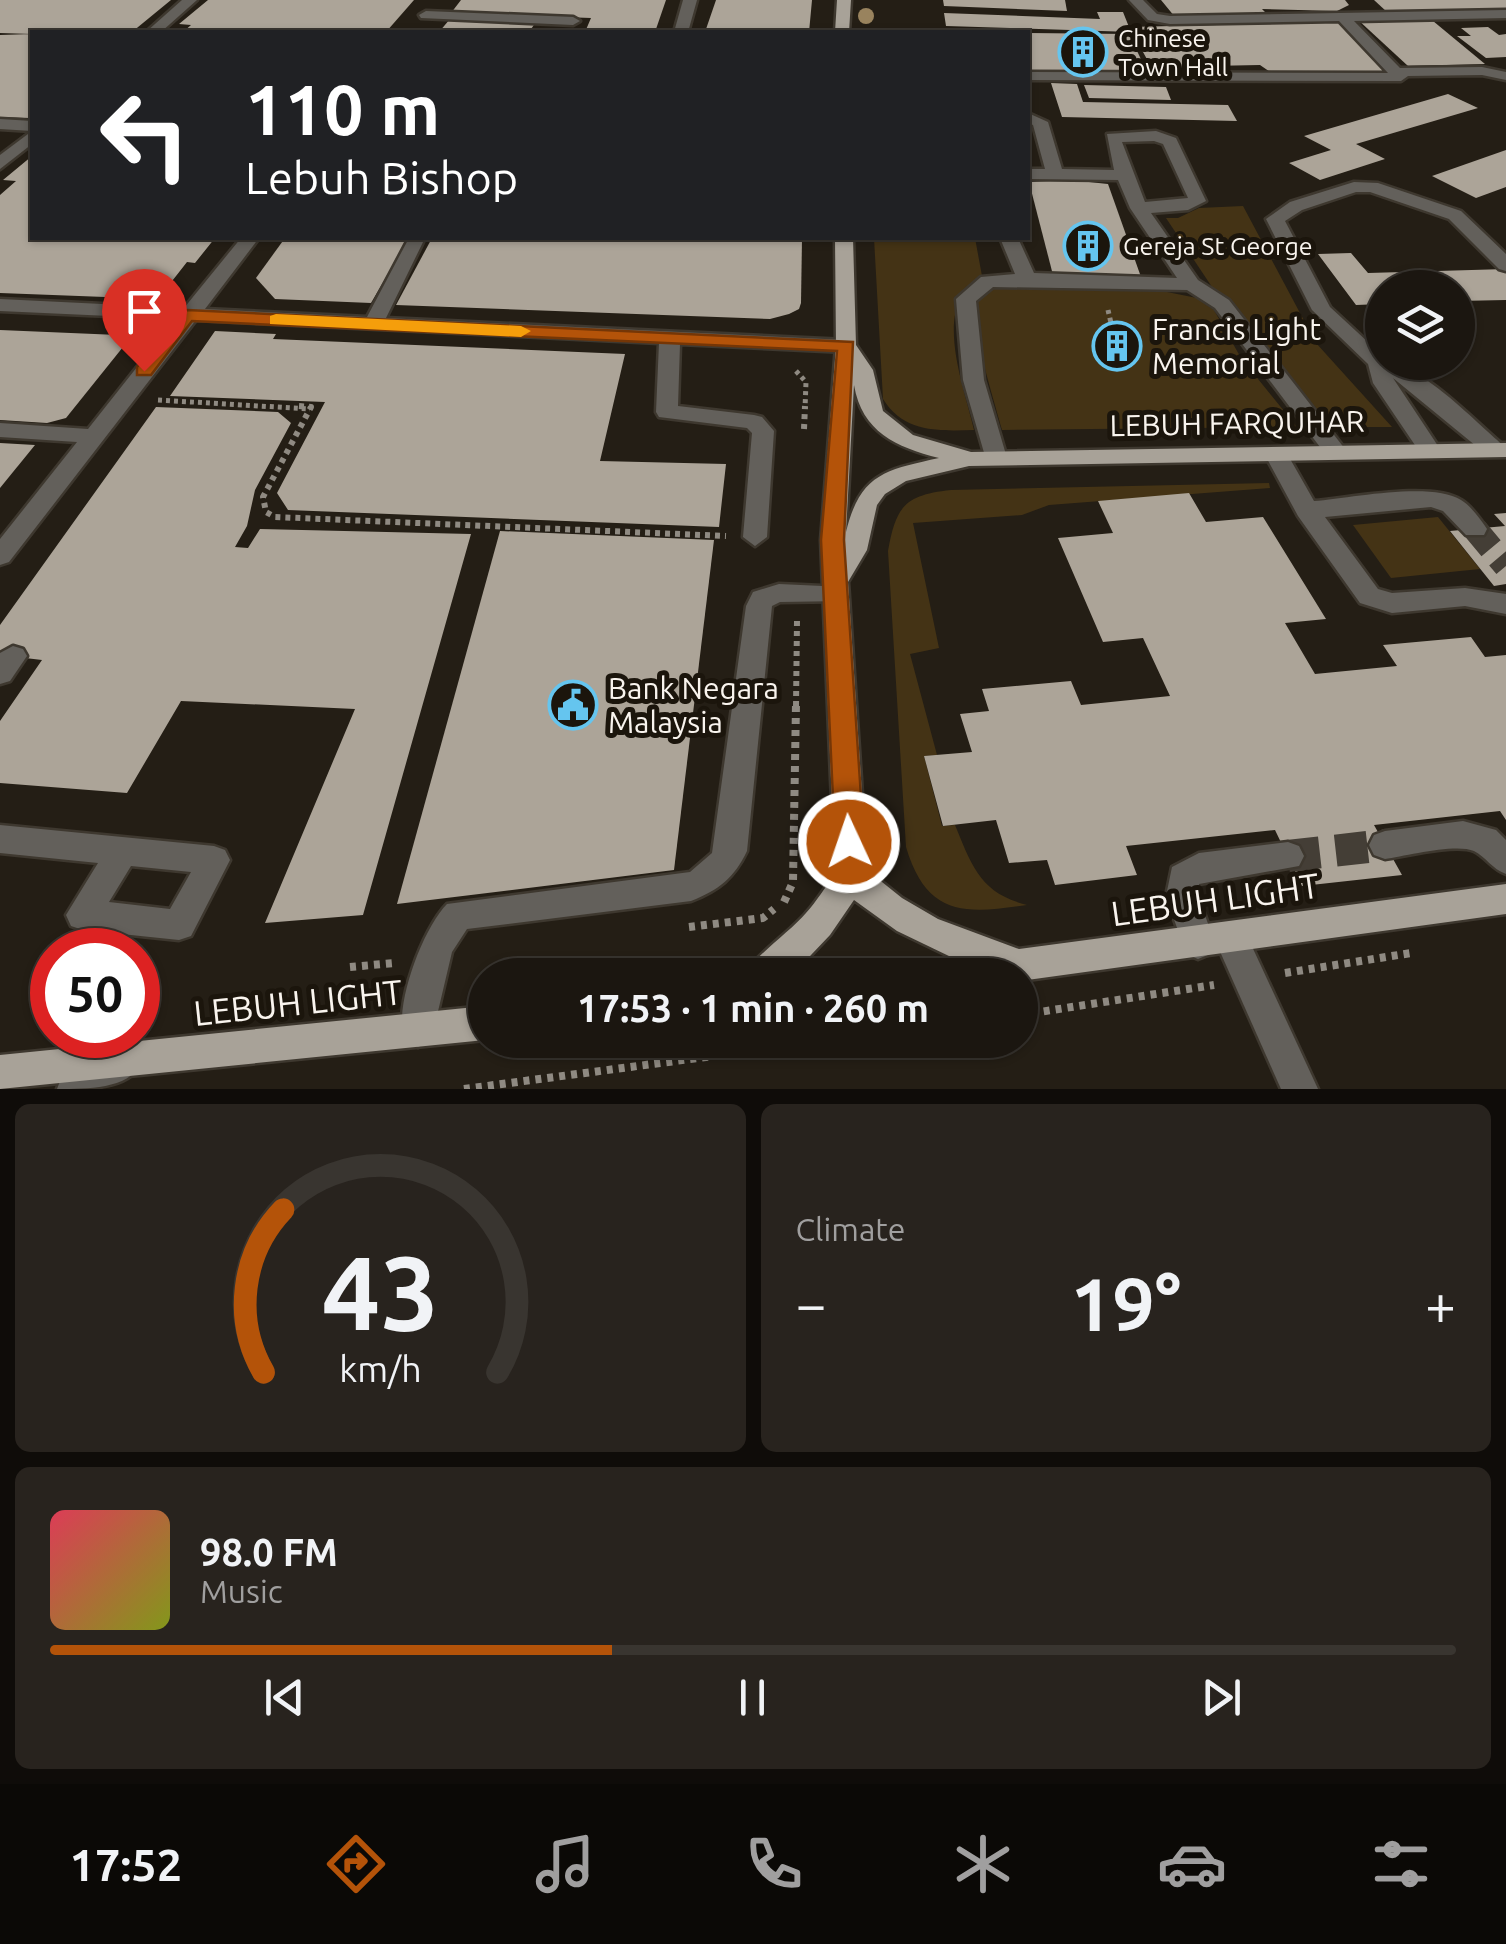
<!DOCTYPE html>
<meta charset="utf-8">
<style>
body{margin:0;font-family:Ubuntu,sans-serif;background:#28231e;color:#f1f3f6;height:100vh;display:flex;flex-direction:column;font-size:38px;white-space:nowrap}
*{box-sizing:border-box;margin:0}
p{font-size:32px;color:#a09f9f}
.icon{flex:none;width:55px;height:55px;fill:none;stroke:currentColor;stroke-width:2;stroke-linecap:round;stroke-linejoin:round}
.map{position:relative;height:1089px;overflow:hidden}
.drawer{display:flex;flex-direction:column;gap:15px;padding:15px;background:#0f0c09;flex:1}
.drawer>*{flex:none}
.top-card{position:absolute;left:30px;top:30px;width:1000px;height:210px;border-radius:0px;box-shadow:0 2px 8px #0004,0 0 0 2px #393530;background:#202124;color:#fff;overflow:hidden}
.fabs{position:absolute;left:1365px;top:270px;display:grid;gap:20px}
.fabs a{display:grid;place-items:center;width:110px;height:110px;border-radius:50%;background:#1b1610;box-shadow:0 2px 8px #0004,0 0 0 2px #393530;font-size:50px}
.speed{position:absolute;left:30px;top:928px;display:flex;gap:20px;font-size:50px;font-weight:700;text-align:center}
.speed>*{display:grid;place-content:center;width:130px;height:130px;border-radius:50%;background:#1b1610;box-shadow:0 2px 8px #0004,0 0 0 2px #393530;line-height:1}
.speed .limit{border:15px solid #d22;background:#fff;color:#111}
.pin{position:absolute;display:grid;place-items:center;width:85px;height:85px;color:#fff;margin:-102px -42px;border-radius:50% 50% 50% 0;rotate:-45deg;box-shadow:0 0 10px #0007}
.pin .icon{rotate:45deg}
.me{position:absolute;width:110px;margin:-55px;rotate:357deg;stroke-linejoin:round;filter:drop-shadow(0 0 8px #0008)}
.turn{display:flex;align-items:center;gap:35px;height:210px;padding:0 50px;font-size:45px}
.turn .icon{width:130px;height:130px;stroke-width:2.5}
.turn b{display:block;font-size:70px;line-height:85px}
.big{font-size:75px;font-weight:600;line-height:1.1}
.drawer .card{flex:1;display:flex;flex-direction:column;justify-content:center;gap:15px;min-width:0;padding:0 35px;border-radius:15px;background:#28231e}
.drawer .dial{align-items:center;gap:0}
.dial svg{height:260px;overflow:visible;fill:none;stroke:#393530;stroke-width:7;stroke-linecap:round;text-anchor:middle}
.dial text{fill:#f1f3f6;stroke:none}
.song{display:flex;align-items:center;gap:30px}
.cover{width:120px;height:120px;border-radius:15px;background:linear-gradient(135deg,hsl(350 70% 55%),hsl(70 70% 35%))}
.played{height:10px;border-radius:5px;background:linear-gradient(90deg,#b45309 40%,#393530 40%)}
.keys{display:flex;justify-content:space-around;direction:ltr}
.heat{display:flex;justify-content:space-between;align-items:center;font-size:55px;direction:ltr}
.drawer .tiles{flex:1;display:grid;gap:15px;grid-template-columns:1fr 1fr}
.card:last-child{grid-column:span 2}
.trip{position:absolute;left:468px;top:958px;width:570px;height:100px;border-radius:50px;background:#1b1610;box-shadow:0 2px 8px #0004,0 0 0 2px #393530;font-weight:600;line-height:100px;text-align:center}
.tab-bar{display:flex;height:160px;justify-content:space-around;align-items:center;background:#0b0906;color:#a09f9f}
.tab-bar .icon{width:70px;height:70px}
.tab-bar .active{color:#b45309}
.tab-bar b{font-size:45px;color:#f1f3f6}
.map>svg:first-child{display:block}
.green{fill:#443315}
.building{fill:#aca498}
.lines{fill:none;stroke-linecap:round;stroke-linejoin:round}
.minor-tunnel-far1{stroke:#443e36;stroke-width:25;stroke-dasharray:25 12;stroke-linecap:butt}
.minor-tunnel{stroke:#443e36;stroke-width:32;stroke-dasharray:32 16;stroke-linecap:butt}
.minor-casing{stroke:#3e382f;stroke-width:5}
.major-casing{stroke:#3e382f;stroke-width:5}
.path-far2{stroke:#8f8a82;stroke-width:5;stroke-dasharray:4 4;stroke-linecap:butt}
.path-far1{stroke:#8f8a82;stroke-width:6;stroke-dasharray:5 5;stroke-linecap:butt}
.path{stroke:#8f8a82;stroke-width:8;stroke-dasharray:6 6;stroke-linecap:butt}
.minor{fill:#63605b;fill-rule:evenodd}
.major{fill:#a8a298;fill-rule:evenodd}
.tree{fill:#99835e}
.route{fill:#b45309;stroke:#753606;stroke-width:2.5}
.slow{fill:#f59e0b}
.labels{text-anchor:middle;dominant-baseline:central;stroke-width:10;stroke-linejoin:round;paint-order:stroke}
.far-poi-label{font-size:25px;fill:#f9f4ee;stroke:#1b150c;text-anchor:start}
.poi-label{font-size:30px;fill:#f9f4ee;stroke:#1b150c;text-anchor:start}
.street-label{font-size:30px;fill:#f9f4ee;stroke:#1b150c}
.near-street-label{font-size:35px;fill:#f9f4ee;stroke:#1b150c}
</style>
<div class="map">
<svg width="1506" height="1089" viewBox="0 0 1506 1089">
<rect width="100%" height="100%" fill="#241e15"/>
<g class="green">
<polygon points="1243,206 1316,343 1392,427 1333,427 1282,370 1232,301 1212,287 1166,218 1178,218 1199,208"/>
<path d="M874,238H975L982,276C930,304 964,384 974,430C939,431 904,433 883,399Z"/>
<path d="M998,284L1147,288L1197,298L1214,310L1241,358L1297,427L1002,430C995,403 971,329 976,306C979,295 989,290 998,284Z"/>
<path d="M1269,483L1270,488L1049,505L1022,515L913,523L939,648L910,654L937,755L924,756L942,826L955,825C972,866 980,893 1027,905C965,914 927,917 906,847L888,551C896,506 905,495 951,490Z"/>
<polygon points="1438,517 1480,569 1391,578 1353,525"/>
</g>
<g class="building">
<polygon points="0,0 171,0 132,32 32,32 30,118 0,117 0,35 32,34 0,33"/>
<polygon points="208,0 414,0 386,32 183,32 191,25 179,24"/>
<polygon points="461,0 666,0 655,32 585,32 591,18 451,13"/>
<polygon points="716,0 812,0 809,32 705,32"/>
<polygon points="943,0 1065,0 1067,11 944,6"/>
<polygon points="1161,0 1345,0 1349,5 1337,11 1262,9 1268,15 1175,17"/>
<polygon points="1374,0 1506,0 1506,10 1387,12"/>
<polygon points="1097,12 1123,12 1129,27 1342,22 1391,76 1273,74 1260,65 1209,66 1212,70 1206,73 1154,72 1132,32 946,26 944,13 1100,19"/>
<polygon points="1427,16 1485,64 1408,66 1356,18"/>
<polygon points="450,19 536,22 529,32 439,32"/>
<polygon points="1488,27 1499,35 1506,34 1506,57 1486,58 1457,36 1471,36 1461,28"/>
<polygon points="1028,33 1129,34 1147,72 1028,71"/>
<polygon points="1051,83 1077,84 1083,102 1228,105 1237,121 1062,117"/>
<polygon points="1084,85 1166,87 1171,100 1089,98"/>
<polygon points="1448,94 1478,108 1356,144 1385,159 1320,180 1289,163 1331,150 1304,136"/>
<polygon points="1506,150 1506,187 1476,198 1432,176"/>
<polygon points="32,156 32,238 215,238 195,263 187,262 158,299 0,293 0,195 16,181 3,180"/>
<polygon points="1070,180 1108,184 1141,277 1053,275 1029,182"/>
<polygon points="285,238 409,238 371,303 275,299 256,278"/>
<polygon points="432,238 802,238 801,303 799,309 789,314 770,319 396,305"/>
<polygon points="1351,253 1368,273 1506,269 1506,300 1458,301 1458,288 1382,288 1382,304 1356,305 1318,254"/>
<polygon points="0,330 118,335 123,339 123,347 66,418 47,423 0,420"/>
<polygon points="215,331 276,334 273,339 625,354 600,461 726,464 719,527 288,510 277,493 325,402 170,396"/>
<polygon points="1114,336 1130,340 1134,350 1116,355 1102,348 1101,339"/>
<polygon points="156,407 278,412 291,423 255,490 247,526 235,547 248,548 260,529 471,534 363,915 265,923 355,709 181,701 127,793 0,783 0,721 42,660 0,655 0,625"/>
<polygon points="0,443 35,445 0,488"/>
<polygon points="1189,493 1206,522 1263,517 1326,619 1285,623 1315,674 1397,666 1383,645 1471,637 1485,657 1506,655 1506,820 1500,811 1374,825 1402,875 1302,886 1275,830 1126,846 1137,875 1055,885 1047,860 1009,863 996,820 943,826 924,756 972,752 960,714 989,711 982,689 1071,681 1081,705 1170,696 1143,638 1103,642 1058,538 1113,533 1098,501"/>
<polygon points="1506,513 1506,584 1494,586 1450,531 1505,526 1494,514"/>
<polygon points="500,531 714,540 674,870 397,904"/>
</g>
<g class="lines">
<polyline class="minor-tunnel-far1" points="1475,529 1506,566"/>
<polyline class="minor-tunnel" points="1288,856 1385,845"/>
<g class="minor-casing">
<g id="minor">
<polygon points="182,0 197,0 161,32 146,32"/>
<polygon points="683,0 697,0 688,32 674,32"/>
<polygon points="1129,0 1143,0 1157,14 1170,16 1506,10 1506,18 1354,21 1400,68 1482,67 1506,72 1506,80 1482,75 1408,76 1401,81 1028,80 1028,72 1388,73 1339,21 1170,24 1148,20"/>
<polygon points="426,11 573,17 580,21 573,25 421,18 419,15"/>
<path d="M1028,113L1048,122L1062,169L1114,170L1107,134L1156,131L1176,138L1206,201L1188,210L1151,213L1198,280L1229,300L1345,449L1349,454L1345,459H1329L1215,308L1187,290L993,287L976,301L984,380L1007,458L1003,463H987L963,380L956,299L981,277L1015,274L1000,238H1018L1034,273L1177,278L1130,208L1118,180L1028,179V169H1045L1033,125L1028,123ZM1154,141L1163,144L1188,198L1145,202L1122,142Z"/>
<polygon points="0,119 32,121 32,131 0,129"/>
<polygon points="32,131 32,144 0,169 0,155"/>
<path d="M1354,182L1378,183L1461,211L1506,254V271L1499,269L1449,219L1370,192H1356L1302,210L1285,221L1330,307L1382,355V362C1420,362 1474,421 1503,445V455H1487L1393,378L1442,452L1439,457H1423L1373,383L1368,364L1312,310L1266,219L1290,202Z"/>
<polygon points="241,238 259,238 205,309 367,317 409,238 425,238 386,318 846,340 856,346 846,352 680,344 678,406 754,415 762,417 774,431 767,537 755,546 743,537 752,433 747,428 659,417 656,412 659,343 196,320 9,562 0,565 0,539 77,442 0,437 0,423 88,429 175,319 0,311 0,299 184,308"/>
<path d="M1277,448L1285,450L1314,501C1350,498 1432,481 1461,500C1471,506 1481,520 1487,529L1484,535H1466L1443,511L1431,507L1325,517L1378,589L1392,593L1465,588L1506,594V614L1465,606L1392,613L1360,603L1298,516L1265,455Z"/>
<path d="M779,584L844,587L848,594L844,601L780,602L772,606L747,851C734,878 719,890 691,901L467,929L452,952L431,1041L418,1047L405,1041C392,1009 423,928 447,904L690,872L712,853L746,606L753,592Z"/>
<polygon points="13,646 23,649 27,656 10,681 0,684 0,653"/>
<path d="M1463,821L1496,830L1506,840V874C1492,869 1486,857 1474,851C1456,843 1405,856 1385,859L1374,855L1369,845L1374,835L1385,831Z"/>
<path d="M0,825L214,846L225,850L230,860L191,936L179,940L83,930L71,926L66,915L98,863L0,853ZM131,866L191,872L170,909L109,902Z"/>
<polygon points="1288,842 1299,846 1304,856 1299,866 1199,884 1198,896 1215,943 1210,954 1198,959 1186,954 1166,896 1172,867 1199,853"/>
<polygon points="1231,922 1243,927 1318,1089 1281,1089 1214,938 1219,927"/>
<path d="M123,1046L136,1051L141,1064C128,1089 87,1089 57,1089L62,1076Z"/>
</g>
</g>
<g class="major-casing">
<g id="major">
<polygon points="837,0 851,0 849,32 835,32"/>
<path d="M835,238H853L856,345L873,370L883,411L913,435L971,452L1506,443V457L969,466L906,481L885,494L877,505L867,550L848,582L867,870L902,898L938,919L1019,949L1506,884V914L1020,981V975H918L923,963L951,957L897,931L854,900L830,935L792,975H745C752,958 791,931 806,913C817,901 825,887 835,874L821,540L836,346ZM854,385C862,432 896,447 939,458C885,470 860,474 846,532Z"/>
<polygon points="485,1006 485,1040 0,1089 0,1055"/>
</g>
</g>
<g class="path-far2">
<polyline points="1108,310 1114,336"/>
<polyline points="796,371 806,382 805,409"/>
<polyline points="158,400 310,409"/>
</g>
<g class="path-far1">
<polyline points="299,406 311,407 263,497 266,512 275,517 726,536"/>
<polyline points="804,429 805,406"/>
<polyline points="796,706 797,621"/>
</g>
<g class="path">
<polyline points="784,902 793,882 796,704"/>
<polyline points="689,927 763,918 774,909"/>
<polyline points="350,967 394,963"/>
<polyline points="1285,973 1411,953"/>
<polyline points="1020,1015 1214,985"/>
<polyline points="464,1089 834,1040"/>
</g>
<use href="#minor" class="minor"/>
<use href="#major" class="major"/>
</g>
<circle class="tree" cx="866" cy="16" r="8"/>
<polygon class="route" points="187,310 853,342 844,540 864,842 859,850 849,854 839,850 835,842 821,540 837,351 192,321 151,375 137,375 137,367 180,312"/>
<polygon class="slow" points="276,314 521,326 531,331 521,337 270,324 270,316"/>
<defs>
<g id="building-ring" transform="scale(2.5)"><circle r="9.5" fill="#1b150c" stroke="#65c5ef" stroke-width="1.5"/><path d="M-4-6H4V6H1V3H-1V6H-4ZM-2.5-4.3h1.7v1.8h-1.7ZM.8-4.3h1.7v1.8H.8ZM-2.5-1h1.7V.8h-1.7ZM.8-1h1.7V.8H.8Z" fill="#65c5ef"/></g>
<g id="civic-ring" transform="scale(2.5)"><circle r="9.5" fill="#1b150c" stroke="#65c5ef" stroke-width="1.5"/><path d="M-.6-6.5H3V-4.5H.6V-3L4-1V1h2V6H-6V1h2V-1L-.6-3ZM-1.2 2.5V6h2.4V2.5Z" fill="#65c5ef"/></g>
</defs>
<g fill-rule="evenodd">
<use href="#building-ring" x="1083" y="52"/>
<use href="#building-ring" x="1088" y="246"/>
<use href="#building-ring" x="1117" y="346"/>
<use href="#civic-ring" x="573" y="705"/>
</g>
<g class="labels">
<g class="far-poi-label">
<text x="1118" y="38">Chinese<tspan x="1118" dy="29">Town Hall</tspan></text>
<text x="1123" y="246">Gereja St George</text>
</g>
<g class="poi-label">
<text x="1152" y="329">Francis Light<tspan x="1152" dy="34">Memorial</tspan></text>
<text x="608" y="688">Bank Negara<tspan x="608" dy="34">Malaysia</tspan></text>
</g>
<g class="street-label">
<text transform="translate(1237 423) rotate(-1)">LEBUH FARQUHAR</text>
</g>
<g class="near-street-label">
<text transform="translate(1215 899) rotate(-8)">LEBUH LIGHT</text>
<text transform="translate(298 1002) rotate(-6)">LEBUH LIGHT</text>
</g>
</g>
</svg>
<div class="fabs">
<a><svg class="icon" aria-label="layers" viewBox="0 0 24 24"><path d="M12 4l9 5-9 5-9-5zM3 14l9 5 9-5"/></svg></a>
</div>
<div class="speed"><div class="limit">50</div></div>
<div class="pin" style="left:144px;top:371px;background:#d93025"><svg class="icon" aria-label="arrive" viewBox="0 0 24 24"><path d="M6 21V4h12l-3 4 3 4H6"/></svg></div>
<svg class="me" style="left:849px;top:842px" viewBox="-20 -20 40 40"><circle r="17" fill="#b45309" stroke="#fff" stroke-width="3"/><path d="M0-11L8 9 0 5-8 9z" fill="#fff"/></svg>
<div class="trip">17:53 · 1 min · 260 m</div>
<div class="top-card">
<div class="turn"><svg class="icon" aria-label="left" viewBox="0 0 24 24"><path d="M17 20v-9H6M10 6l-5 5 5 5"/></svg><div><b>110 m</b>Lebuh Bishop</div></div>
</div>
</div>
<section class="drawer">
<div class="tiles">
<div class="card dial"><svg viewBox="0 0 100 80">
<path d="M14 69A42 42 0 1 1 86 69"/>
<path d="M14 69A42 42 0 0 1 20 19" stroke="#b45309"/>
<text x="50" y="56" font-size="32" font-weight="700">43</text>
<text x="50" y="72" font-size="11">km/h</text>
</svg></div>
<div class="card"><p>Climate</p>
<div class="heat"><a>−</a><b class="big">19°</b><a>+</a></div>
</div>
<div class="card">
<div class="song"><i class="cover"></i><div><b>98.0 FM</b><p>Music</p></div></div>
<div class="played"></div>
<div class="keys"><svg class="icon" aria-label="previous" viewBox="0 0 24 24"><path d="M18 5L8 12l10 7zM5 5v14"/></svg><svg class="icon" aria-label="pause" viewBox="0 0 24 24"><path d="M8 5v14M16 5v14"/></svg><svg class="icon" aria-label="next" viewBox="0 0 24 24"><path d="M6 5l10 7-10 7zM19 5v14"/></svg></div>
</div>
</div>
</section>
<nav class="tab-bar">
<b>17:52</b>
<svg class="icon active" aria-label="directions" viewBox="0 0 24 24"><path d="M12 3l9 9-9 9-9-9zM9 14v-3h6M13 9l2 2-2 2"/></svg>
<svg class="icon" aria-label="music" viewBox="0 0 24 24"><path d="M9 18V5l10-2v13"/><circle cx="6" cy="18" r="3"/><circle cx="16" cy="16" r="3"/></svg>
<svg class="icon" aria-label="phone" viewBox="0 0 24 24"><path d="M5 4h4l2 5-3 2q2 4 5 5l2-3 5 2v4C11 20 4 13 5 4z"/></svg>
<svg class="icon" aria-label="climate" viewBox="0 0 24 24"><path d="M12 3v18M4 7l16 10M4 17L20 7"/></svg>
<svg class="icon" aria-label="car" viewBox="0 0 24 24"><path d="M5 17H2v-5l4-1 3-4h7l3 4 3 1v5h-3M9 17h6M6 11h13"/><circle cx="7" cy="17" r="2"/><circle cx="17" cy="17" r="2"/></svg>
<svg class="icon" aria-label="filters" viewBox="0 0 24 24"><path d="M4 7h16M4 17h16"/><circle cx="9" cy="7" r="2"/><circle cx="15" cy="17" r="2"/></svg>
</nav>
